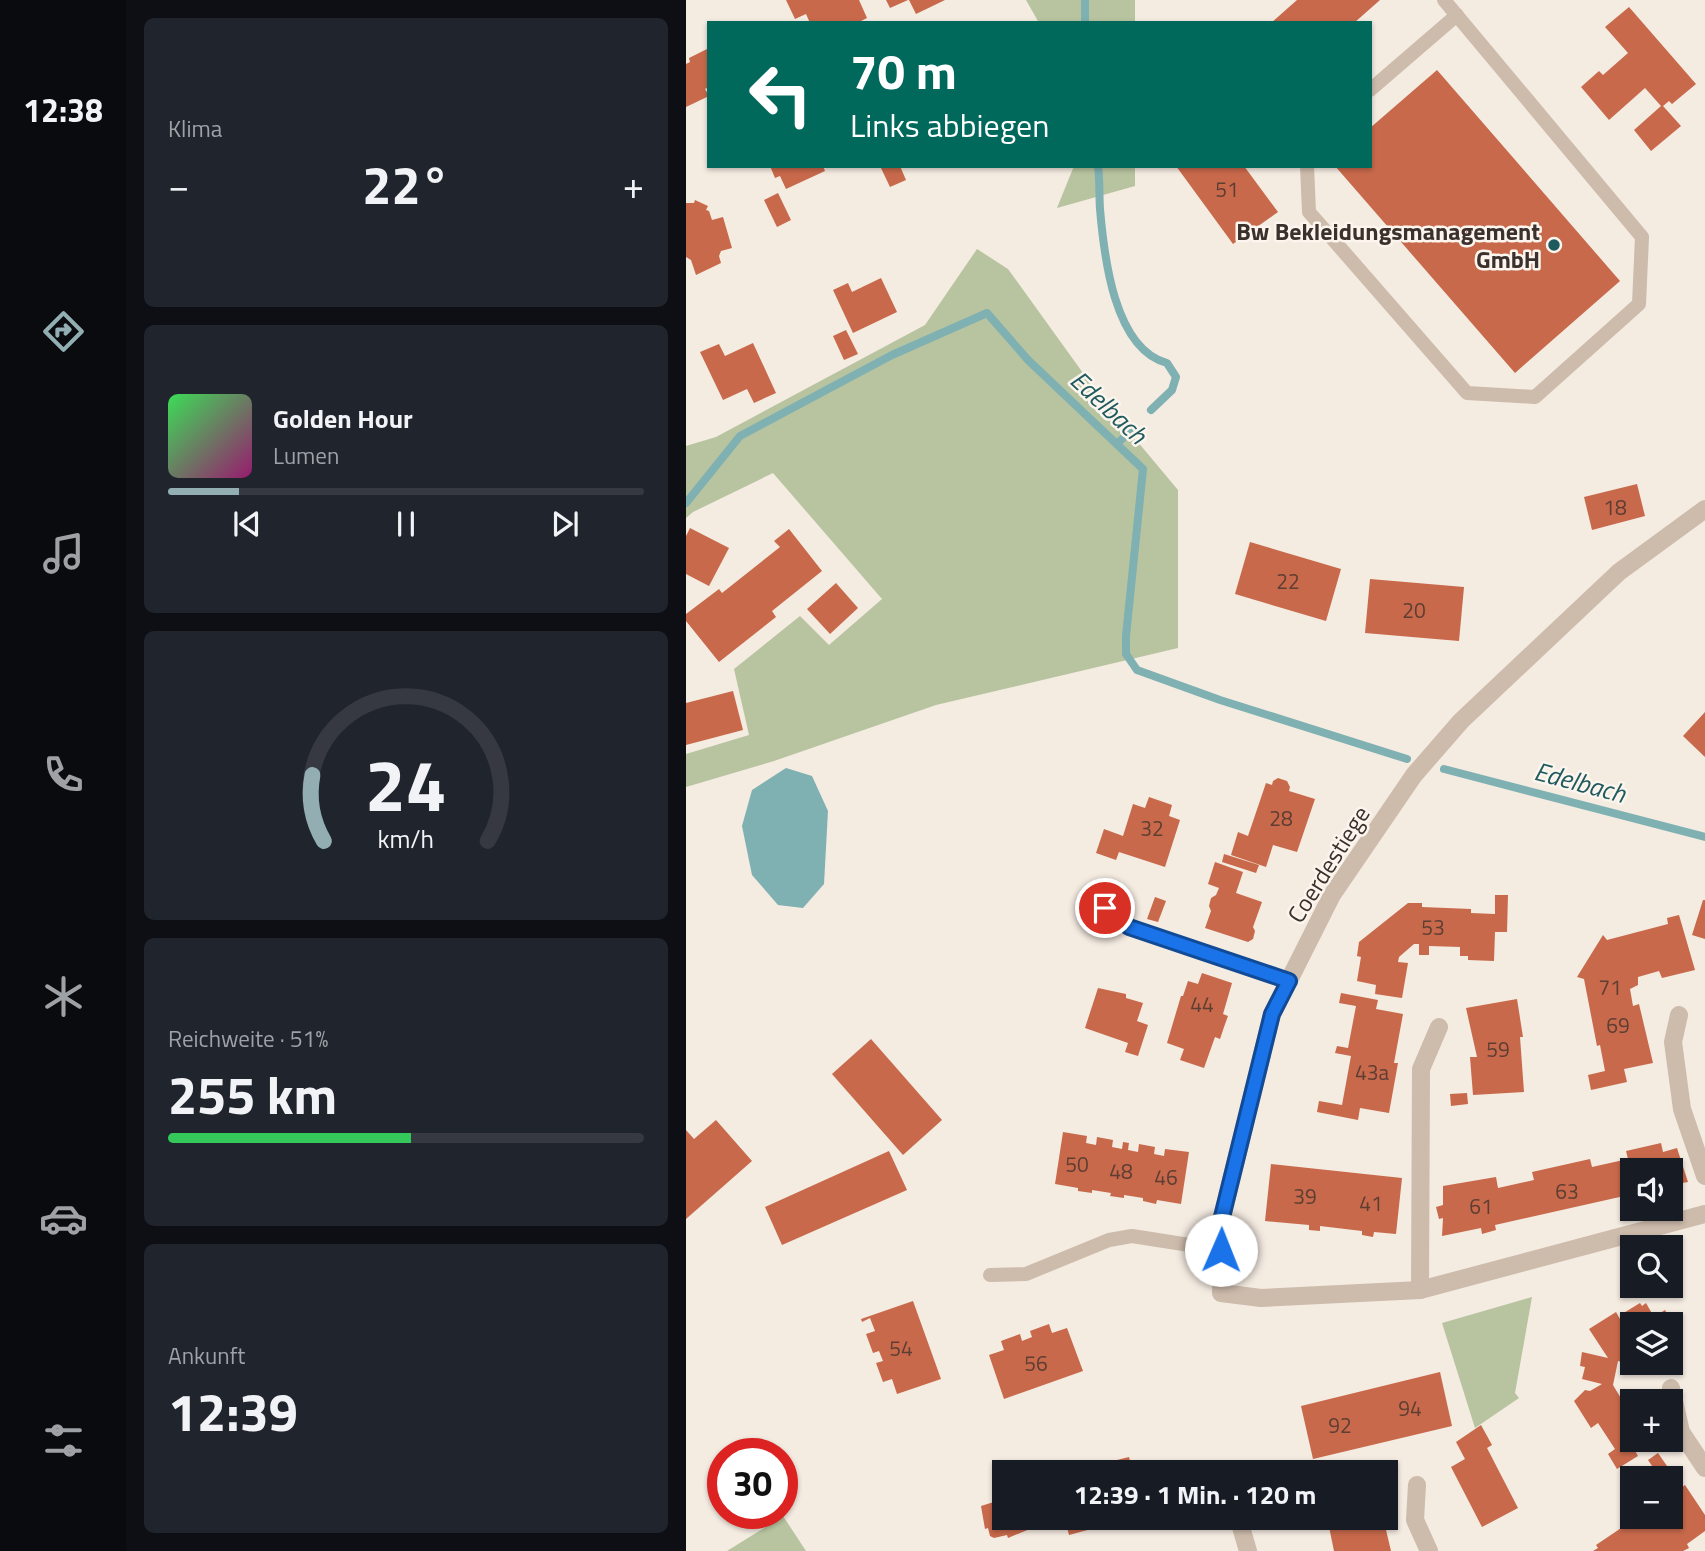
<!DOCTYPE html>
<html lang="de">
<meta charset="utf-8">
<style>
body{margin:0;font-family:"Titillium Web",sans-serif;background:#20242c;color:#f1f3f6;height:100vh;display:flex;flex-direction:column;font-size:26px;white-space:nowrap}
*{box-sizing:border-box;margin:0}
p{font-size:23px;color:#9ea1a6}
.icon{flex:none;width:38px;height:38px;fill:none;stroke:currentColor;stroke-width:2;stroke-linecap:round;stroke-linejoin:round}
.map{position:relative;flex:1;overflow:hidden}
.side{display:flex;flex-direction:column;gap:18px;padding:18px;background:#0d0f14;width:560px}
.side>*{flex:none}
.hud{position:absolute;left:21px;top:21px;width:665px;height:147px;border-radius:0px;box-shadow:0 2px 5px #0004;background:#00695c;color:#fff;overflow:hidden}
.fabs{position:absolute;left:934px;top:1158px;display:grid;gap:14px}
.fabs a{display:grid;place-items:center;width:63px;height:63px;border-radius:0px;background:#171b24;box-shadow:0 2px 5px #0004;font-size:35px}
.speed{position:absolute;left:21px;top:1438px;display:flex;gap:14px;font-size:35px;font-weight:700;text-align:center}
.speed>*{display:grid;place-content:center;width:91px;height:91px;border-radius:50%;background:#171b24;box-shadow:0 2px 5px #0004;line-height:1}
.speed .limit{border:10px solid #d22;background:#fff;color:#111}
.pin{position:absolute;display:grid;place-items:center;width:60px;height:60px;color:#fff;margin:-30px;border:4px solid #fff;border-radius:50%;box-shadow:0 2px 7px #0007}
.me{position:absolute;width:77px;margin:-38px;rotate:1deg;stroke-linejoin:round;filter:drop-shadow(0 0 5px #0008)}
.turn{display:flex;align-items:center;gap:24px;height:147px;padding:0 28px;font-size:32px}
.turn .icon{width:91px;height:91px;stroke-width:2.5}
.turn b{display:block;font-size:49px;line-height:60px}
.big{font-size:52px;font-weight:700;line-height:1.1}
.side .widget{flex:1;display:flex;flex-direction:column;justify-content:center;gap:10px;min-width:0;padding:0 24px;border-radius:10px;background:#20242c}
.side .dial{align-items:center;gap:0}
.dial svg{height:182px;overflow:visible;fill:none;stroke:#363941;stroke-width:7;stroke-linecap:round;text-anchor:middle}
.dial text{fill:#f1f3f6;stroke:none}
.song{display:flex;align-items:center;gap:21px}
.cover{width:84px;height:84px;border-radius:10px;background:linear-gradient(135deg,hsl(130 70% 55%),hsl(320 70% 35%))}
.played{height:7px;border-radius:4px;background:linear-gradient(90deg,#92aeb2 15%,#363941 15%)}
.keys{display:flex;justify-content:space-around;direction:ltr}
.heat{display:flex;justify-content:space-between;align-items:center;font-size:38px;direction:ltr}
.charge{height:10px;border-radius:5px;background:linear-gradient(90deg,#34c759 51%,#363941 0)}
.trip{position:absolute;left:306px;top:1460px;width:406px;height:70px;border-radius:0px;background:#171b24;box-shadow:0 2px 5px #0004;font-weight:700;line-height:70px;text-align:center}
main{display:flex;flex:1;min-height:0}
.dock{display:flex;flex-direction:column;width:126px;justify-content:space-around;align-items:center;background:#090b0e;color:#9ea1a6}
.dock .icon{width:49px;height:49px}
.dock .on{color:#92aeb2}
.dock b{font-size:32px;color:#f1f3f6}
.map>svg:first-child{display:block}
.green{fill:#b8c4a0}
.water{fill:#7fb0b2}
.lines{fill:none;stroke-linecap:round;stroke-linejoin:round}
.stream{stroke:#7fb0b2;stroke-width:8}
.building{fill:#c8694b}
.service{stroke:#cdbbac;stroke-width:14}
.minor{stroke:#cdbbac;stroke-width:18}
.route-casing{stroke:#114b97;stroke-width:18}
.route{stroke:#1a73e8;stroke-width:12}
.poi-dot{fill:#1f5a5e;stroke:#fbf5ee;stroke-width:2.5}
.labels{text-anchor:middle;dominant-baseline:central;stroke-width:5;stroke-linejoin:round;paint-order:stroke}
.number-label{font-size:21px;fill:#5e3e33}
.poi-label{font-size:24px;font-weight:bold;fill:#3b302b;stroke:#fbf5ee;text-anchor:end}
.street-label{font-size:24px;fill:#3b302b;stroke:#fbf5ee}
.water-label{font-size:26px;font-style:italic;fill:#1f5a5e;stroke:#fbf5ee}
</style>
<main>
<nav class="dock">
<b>12:38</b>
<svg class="icon on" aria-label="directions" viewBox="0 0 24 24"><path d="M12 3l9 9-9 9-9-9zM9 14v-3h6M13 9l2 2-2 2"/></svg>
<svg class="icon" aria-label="music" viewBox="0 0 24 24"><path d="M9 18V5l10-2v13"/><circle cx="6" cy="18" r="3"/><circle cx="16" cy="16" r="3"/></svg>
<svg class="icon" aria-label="phone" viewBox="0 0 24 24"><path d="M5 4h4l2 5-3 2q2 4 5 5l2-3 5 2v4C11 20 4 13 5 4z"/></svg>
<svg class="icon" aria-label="climate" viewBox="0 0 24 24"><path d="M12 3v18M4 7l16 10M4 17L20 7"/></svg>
<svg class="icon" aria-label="car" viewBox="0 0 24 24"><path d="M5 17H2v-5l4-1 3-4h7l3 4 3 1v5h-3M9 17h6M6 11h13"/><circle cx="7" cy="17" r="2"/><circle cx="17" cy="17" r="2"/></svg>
<svg class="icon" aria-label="filters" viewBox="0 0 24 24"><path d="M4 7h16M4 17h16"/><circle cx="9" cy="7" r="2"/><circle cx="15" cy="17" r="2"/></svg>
</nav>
<section class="side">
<div class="widget"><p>Klima</p>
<div class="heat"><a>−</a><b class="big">22°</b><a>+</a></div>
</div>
<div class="widget">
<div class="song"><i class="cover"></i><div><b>Golden Hour</b><p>Lumen</p></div></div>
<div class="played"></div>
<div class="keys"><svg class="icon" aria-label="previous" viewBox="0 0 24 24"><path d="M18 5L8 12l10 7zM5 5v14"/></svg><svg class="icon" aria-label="pause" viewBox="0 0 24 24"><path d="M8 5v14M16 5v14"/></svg><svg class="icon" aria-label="next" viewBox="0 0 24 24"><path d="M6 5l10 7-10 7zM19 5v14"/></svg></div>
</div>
<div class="widget dial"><svg viewBox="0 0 100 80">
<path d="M14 69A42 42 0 1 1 86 69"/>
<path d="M14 69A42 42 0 0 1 9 40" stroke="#92aeb2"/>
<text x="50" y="56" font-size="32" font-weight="700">24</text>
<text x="50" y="72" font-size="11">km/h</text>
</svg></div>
<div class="widget"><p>Reichweite · 51%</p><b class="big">255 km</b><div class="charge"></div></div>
<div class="widget"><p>Ankunft</p><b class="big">12:39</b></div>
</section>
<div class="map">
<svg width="1019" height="1551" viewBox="0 0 1019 1551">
<rect width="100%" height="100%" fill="#f4ebe1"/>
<g class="green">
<polygon points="340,0 449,0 449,23 353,23"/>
<polygon points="388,166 449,166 449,186 371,208"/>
<polygon points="291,249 322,269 415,398 492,490 492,648 250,705 88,761 0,787 0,754 63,735 48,669 114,616 143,645 196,599 87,473 7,512 0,518 0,446 30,437 239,325"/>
<polygon points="846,1297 829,1393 833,1398 789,1428 756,1323"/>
<polygon points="97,1516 120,1551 41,1551"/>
</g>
<polygon class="water" points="100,768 126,776 142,811 138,884 117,908 92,905 66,875 56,826 66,790"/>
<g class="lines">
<g class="stream">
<polyline points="399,23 399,0"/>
<path d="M412,166C414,181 413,195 414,209C418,256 428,349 481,363L490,377L486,390L465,410"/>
<polyline points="431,444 444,431"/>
<polyline points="0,503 54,436 206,355 301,313 342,360 457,469 440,636 440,654 451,670 534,700 721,759"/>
<polyline points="758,769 1019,837"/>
</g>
</g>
<g class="building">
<polygon points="100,0 173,0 181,18 171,23 124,23 120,14 109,19"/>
<polygon points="200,0 222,0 204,8"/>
<polygon points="223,0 259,0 230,14"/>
<polygon points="611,0 694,0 668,23 585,23"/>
<polygon points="943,7 1010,84 986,104 983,101 977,106 995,126 965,151 948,130 975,106 959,88 923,120 895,87 913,71 917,75 942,53 919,27"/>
<polygon points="23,48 23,87 19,89 23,96 0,107 0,64 4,62 3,58"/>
<polygon points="751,70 934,281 829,373 649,166 684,166 684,128"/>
<polygon points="84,166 137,166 139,171 100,189 94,176 89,178"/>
<polygon points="194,166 214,166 220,180 204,187"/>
<polygon points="490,166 558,166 592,212 547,244"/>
<polygon points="92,193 105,220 91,227 78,200"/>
<polygon points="9,200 22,206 20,210 23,211 26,220 37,217 46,248 35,251 33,256 35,263 10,275 5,260 0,257 0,203 8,203"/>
<polygon points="195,278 211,312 167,333 147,290 162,283 166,292"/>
<polygon points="160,330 172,354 158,360 147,336"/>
<polygon points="67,343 90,393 68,403 61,389 37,400 14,352 33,344 39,356"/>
<polygon points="951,484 959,516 906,530 898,497"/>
<polygon points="4,528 43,548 23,586 0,574 0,536"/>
<polygon points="103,529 136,571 86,611 90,617 33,662 0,621 0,614 33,589 36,593 94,547 88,541"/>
<polygon points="564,542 655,569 640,621 549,594"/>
<polygon points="684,579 778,587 773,641 679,633"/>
<polygon points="150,583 172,608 144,634 121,609"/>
<polygon points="47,691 57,730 0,745 0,703"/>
<polygon points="1019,712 1019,757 997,736"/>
<polygon points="592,778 601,781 604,787 603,791 629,799 611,852 587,845 580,867 545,855 552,832 562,836 580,783 586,785 587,781"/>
<polygon points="463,797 486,805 483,816 494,820 479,867 433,852 430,860 410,853 418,829 437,836 447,804 459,808"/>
<polygon points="538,854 573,865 570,873 536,862"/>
<polygon points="529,862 557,872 550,893 576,902 567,927 569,931 567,939 562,942 519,928 525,911 523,906 525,898 530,895 533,888 522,884"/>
<polygon points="809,895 822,895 821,932 809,932 808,961 782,960 782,956 774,956 774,947 743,946 743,955 733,955 733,944 728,944 713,957 712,962 722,963 716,998 689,994 690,985 671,981 675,957 671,956 673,942 722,903 736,903 736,907 785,909 785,913 809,914"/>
<polygon points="469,897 480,901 472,922 461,919"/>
<polygon points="1017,900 1019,900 1019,939 1006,935"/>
<polygon points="993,915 1009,970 976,978 973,971 952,977 952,985 944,989 947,1006 953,1004 967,1063 938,1069 941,1082 905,1090 902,1075 919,1071 914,1045 911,1046 898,979 891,977 917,935 921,940 963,929 982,924 981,918"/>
<polygon points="516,973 546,983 537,1014 542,1016 538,1027 534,1039 529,1037 518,1068 494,1060 498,1049 481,1043 495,996 497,996 502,981 512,984"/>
<polygon points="412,988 440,994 440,998 457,1003 451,1021 462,1025 452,1056 439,1052 442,1043 399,1028"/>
<polygon points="655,993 692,1000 690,1009 717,1014 708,1063 712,1063 703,1113 674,1108 672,1120 631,1112 633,1101 656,1105 665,1056 649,1053 651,1046 662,1048 670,1006 653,1003"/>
<polygon points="831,999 837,1037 834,1037 838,1092 787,1095 784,1057 791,1057 780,1008"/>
<polygon points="185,1039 256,1120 217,1155 146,1074"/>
<polygon points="781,1093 782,1104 765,1106 764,1094"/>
<polygon points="30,1120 66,1161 0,1219 0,1130 8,1139"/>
<polygon points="377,1132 401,1136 400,1143 410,1145 411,1137 427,1140 426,1147 436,1149 437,1142 443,1143 442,1150 452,1152 453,1144 469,1147 468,1154 478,1156 479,1149 503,1152 495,1204 471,1200 470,1204 457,1201 457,1198 438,1195 438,1198 424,1196 425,1193 406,1190 406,1193 392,1191 392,1188 369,1184"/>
<polygon points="975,1143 977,1152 991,1148 1002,1182 985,1185 985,1171 947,1171 947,1194 809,1225 810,1230 796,1234 795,1228 756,1236 757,1218 753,1219 750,1207 757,1205 757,1186 810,1177 812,1188 848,1180 846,1172 904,1159 906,1167 942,1159 940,1151"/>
<polygon points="203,1151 221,1190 96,1245 79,1207"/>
<polygon points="585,1164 716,1178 710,1234 688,1232 687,1237 676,1235 676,1231 634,1226 634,1231 623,1230 623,1225 579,1221"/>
<polygon points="227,1301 255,1379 211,1394 206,1379 197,1382 190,1363 197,1361 193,1351 187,1353 180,1334 189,1331 184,1318 176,1322 175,1319"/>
<polygon points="954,1303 956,1306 960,1303 968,1317 979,1310 986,1322 986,1325 947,1325 947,1359 941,1363 932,1361 927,1385 939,1405 947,1400 947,1440 944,1442 952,1456 931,1469 922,1454 929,1449 912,1423 905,1428 888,1401 899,1390 904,1391 916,1384 896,1379 899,1367 894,1366 896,1352 922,1358 903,1329 930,1312 934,1319 938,1317 936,1314"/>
<polygon points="363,1324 366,1333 381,1328 397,1371 318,1399 303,1355 318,1350 315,1341 334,1334 336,1341 346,1337 344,1331"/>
<polygon points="754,1372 766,1426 627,1459 615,1406"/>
<polygon points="795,1425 806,1445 801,1448 832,1508 796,1527 765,1467 779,1459 770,1442"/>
<polygon points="972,1453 981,1466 971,1473 962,1460"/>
<polygon points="443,1457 447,1472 425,1472 423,1462"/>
<polygon points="485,1460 488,1472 473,1472 471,1464"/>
<polygon points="999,1485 1019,1515 1019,1531 1001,1544 1003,1548 997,1551 907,1551 912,1548 910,1545 947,1520 949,1523 957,1517 985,1517 985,1495"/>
<polygon points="318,1496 318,1517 349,1517 351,1526 322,1538 321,1535 308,1538 304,1536 302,1528 299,1529 295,1506 311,1501 310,1498"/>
<polygon points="378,1517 422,1517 424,1524 383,1535"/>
<polygon points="641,1517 697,1517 705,1551 648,1551"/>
</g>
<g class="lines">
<g class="service">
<polyline points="684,90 771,15"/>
<polyline points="621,166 623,212 781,393 849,397 953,304 956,237 758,0"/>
<polyline points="419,908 443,927 603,981"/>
<polyline points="304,1275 340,1274 423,1240 446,1236 535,1250"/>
</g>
<g class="minor">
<polyline points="1019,509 933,572 775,721 728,775 646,895 586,1014 536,1217 535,1293 575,1298 734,1290 1019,1214"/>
<polyline points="993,1015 987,1042 996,1109 1019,1176"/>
<polyline points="734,1290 735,1069 753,1027"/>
<polyline points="985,1388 995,1432 1019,1468"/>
<polyline points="731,1485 729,1520 743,1551"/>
<polyline points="552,1517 562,1551"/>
</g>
</g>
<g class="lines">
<g class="route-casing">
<polyline id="route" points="419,908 443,927 603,981 586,1014 536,1217 535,1250"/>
</g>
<use href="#route" class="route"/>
</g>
<circle class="poi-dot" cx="868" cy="245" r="7"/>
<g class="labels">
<g class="number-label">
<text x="541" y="189">51</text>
<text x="929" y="507">18</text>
<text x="602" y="581">22</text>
<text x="728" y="610">20</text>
<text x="595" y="818">28</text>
<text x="466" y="828">32</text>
<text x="747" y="927">53</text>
<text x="924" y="987">71</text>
<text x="516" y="1004">44</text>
<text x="932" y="1025">69</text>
<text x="812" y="1049">59</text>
<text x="686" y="1072">43a</text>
<text x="391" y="1164">50</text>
<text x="435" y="1171">48</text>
<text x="480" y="1177">46</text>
<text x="881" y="1191">63</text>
<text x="619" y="1196">39</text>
<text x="685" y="1203">41</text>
<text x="795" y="1206">61</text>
<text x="215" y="1348">54</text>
<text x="350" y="1363">56</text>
<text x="724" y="1408">94</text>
<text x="654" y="1425">92</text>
</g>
<g class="poi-label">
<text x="854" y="231">Bw Bekleidungsmanagement<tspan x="854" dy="28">GmbH</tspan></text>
</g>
<g class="street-label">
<text transform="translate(642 864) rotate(-58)">Coerdestiege</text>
</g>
<g class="water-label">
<text transform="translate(423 407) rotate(43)">Edelbach</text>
<text transform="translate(894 782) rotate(15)">Edelbach</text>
</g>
</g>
</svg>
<div class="fabs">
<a><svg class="icon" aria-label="sound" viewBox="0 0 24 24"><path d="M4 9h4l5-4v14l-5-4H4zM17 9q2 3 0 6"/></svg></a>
<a><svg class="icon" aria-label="search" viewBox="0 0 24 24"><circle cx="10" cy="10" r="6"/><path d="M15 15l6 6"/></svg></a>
<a><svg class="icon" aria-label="layers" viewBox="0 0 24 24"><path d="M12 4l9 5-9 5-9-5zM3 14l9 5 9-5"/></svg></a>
<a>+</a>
<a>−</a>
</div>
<div class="speed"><div class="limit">30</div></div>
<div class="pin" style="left:419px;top:908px;background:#d93025"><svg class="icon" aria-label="arrive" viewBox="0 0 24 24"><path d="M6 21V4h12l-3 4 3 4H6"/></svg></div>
<svg class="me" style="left:535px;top:1250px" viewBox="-20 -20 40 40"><circle r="19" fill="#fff"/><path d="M0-13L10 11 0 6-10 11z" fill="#1a73e8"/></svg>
<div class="trip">12:39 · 1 Min. · 120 m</div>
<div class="hud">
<div class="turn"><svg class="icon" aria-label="left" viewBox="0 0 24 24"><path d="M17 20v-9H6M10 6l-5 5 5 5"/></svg><div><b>70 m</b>Links abbiegen</div></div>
</div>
</div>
</main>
